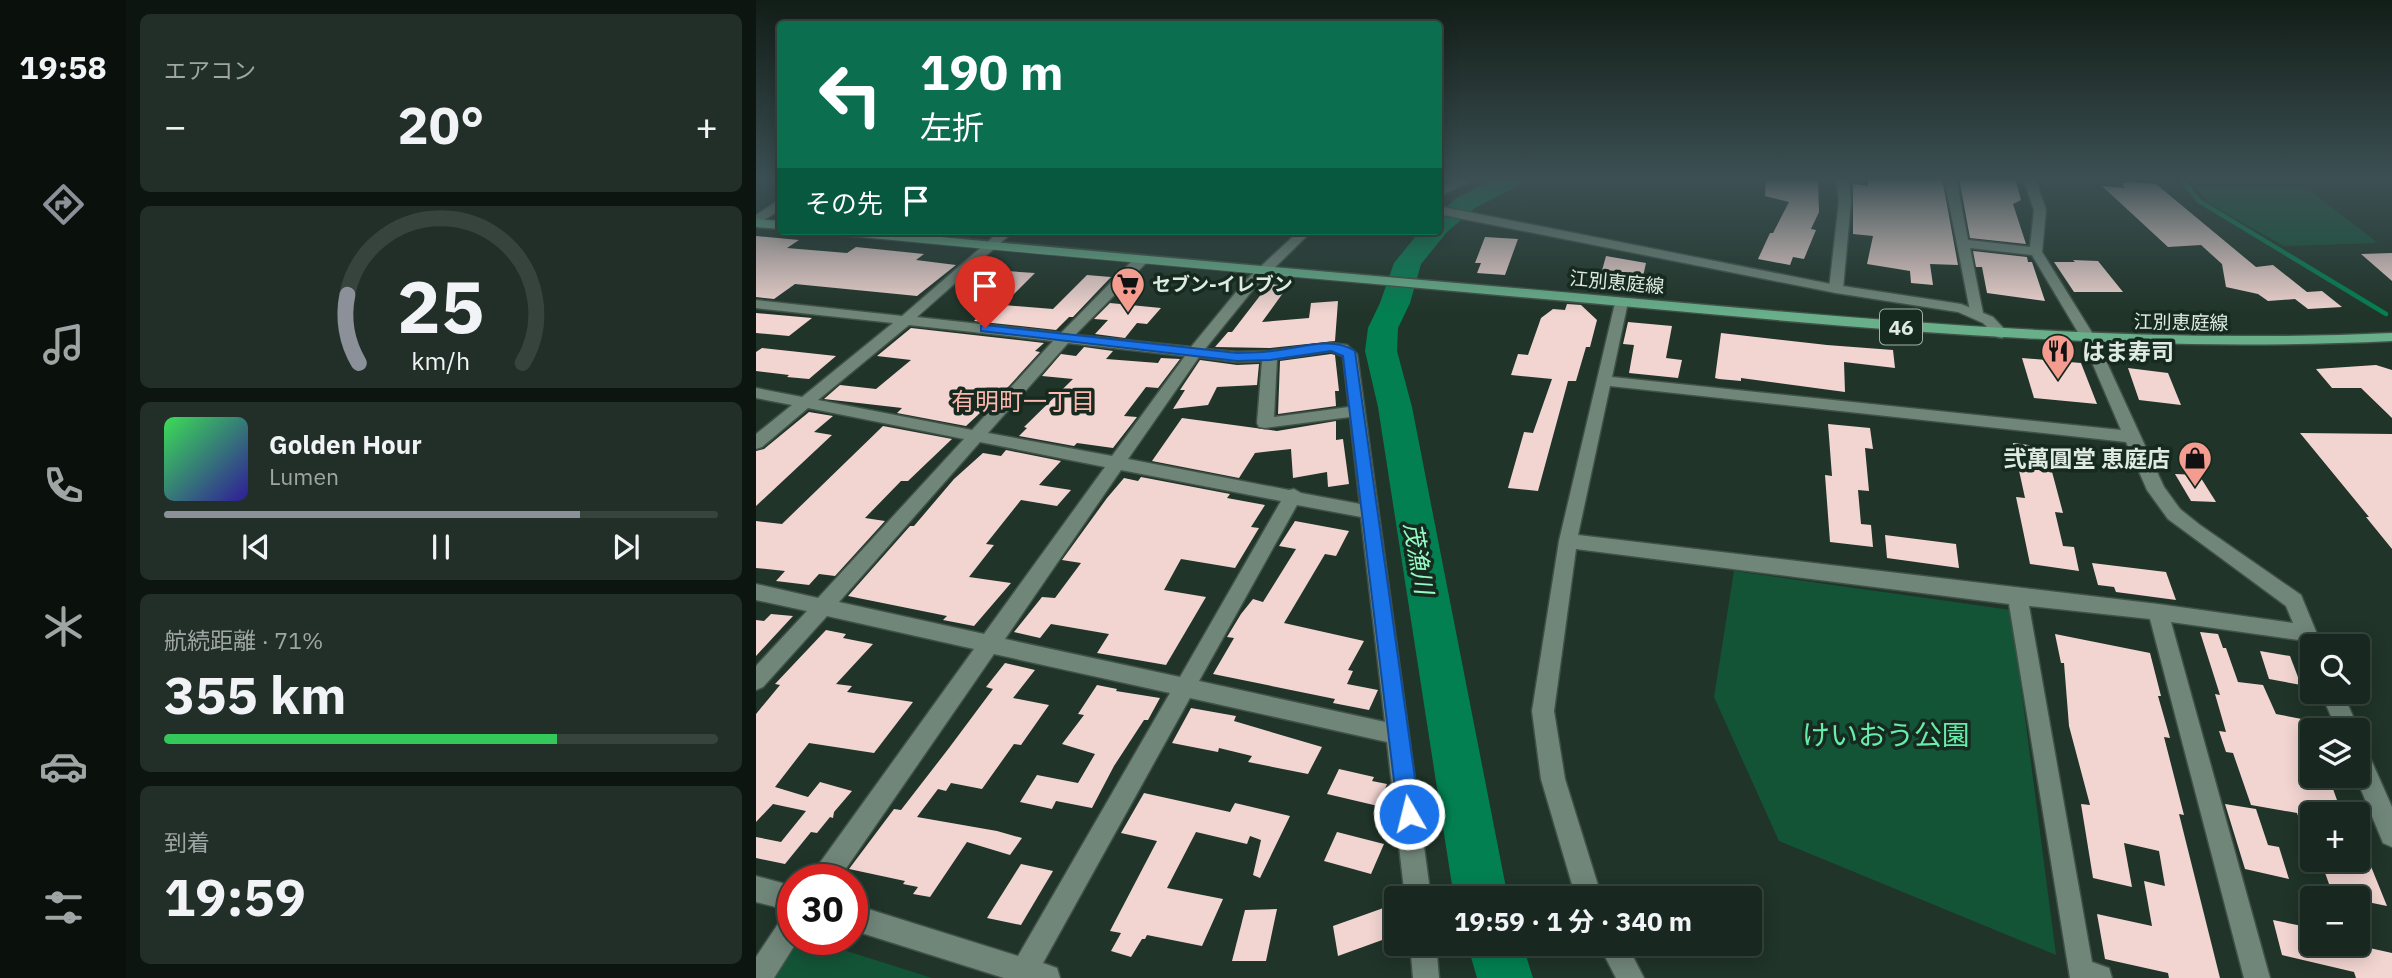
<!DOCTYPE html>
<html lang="ja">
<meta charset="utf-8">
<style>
body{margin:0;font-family:"IBM Plex Sans","Noto Sans JP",sans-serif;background:#212f28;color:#f1f3f6;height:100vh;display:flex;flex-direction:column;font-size:26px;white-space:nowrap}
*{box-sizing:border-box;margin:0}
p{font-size:23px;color:#9fa5a4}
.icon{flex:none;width:38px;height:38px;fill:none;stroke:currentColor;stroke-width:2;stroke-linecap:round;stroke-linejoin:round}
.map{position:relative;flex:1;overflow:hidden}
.side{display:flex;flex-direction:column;gap:14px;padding:14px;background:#0d1511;width:630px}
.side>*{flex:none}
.banner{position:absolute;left:21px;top:21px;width:665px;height:214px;border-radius:7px;box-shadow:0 4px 18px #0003,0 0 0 2px #36443d;background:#0b6e4f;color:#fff;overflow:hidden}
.fabs{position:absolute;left:1544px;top:634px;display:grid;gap:14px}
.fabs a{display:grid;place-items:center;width:70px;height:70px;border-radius:7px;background:#18271f;box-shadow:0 4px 18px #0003,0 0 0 2px #36443d;font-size:35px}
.speed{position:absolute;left:21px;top:864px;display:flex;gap:14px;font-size:35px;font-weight:700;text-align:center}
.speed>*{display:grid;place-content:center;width:91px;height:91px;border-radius:50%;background:#18271f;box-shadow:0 4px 18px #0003,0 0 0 2px #36443d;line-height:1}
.speed .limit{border:10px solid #d22;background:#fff;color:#111}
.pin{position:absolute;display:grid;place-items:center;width:60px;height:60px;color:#fff;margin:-72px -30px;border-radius:50% 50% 50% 0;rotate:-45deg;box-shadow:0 0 7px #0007}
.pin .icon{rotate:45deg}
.me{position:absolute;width:77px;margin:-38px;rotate:352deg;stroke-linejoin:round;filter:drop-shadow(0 0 5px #0008)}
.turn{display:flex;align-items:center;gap:24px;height:147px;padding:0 28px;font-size:32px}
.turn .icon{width:91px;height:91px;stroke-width:2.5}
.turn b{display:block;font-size:49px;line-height:60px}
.then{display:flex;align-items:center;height:66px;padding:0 28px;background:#0003;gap:14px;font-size:26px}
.big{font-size:52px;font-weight:700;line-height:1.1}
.side .tile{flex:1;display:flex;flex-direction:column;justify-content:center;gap:10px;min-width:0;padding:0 24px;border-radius:10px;background:#212f28}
.side .dial{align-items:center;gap:0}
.dial svg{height:182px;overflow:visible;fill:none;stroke:#36443d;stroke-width:7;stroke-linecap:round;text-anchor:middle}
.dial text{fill:#f1f3f6;stroke:none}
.song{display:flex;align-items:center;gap:21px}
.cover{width:84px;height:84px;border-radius:10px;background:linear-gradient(135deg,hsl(130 70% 55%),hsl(250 70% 35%))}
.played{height:7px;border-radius:4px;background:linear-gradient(90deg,#8c9099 75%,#36443d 75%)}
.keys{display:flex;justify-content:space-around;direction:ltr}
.heat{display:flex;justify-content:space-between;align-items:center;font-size:38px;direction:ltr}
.charge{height:10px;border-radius:5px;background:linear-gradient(90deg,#34c759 71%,#36443d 0)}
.trip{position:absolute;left:628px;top:886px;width:378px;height:70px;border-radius:7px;background:#18271f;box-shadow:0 4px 18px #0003,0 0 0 2px #36443d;font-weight:700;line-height:70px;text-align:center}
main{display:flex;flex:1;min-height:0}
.tabs{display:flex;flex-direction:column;width:126px;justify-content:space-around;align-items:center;background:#0a100c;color:#9fa5a4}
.tabs .icon{width:49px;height:49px}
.tabs .on{color:#8c9099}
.tabs b{font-size:32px;color:#f1f3f6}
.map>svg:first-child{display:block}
.green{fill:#135437}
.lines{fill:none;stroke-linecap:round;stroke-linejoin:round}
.stream{stroke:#028051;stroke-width:4.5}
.river{fill:#028051;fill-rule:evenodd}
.building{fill:#f2d5d1}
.minor-casing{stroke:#405147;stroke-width:3}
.tertiary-casing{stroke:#405147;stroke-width:3}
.primary-casing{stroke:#405147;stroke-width:3}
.minor{fill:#708679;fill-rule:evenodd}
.tertiary{fill:#708679;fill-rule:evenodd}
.primary{fill:#68af8a;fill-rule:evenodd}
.route{fill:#1a73e8;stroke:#114b97;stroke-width:2}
.labels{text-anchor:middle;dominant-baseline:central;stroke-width:7;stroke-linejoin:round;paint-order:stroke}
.far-street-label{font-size:19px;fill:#deeae2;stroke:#162a1f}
.far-poi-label{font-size:19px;font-weight:bold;fill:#deeae2;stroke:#162a1f;text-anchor:start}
.shield{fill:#162a1f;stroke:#a2b0a8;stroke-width:2}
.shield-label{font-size:21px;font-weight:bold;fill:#deeae2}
.poi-label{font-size:23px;font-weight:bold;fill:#deeae2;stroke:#162a1f;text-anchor:start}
.neighbourhood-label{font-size:24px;fill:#fdb9b0;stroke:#162a1f}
.water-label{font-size:24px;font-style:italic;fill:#97fbc4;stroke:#162a1f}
.near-park-label{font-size:28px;fill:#67ecaa;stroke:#162a1f}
</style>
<main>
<nav class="tabs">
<b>19:58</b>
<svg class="icon on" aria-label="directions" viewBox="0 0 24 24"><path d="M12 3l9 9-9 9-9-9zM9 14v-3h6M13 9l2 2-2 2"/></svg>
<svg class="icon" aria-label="music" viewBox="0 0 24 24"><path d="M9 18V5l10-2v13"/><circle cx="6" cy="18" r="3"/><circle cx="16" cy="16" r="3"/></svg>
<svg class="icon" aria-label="phone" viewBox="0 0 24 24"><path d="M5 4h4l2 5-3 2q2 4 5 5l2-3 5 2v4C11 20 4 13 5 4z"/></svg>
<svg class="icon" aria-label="climate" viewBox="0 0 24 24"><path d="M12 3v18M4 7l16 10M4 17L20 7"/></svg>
<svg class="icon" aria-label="car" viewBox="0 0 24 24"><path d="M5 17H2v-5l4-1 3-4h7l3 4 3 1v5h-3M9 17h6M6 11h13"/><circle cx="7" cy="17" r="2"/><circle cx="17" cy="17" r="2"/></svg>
<svg class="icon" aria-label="filters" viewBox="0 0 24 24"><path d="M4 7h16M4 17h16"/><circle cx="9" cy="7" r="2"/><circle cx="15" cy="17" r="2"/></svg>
</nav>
<section class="side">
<div class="tile"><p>エアコン</p>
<div class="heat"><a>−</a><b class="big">20°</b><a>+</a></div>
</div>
<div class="tile dial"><svg viewBox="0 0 100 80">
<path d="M14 69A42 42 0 1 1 86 69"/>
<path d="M14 69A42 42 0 0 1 9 39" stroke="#8c9099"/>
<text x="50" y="56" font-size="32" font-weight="700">25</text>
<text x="50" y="72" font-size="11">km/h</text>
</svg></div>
<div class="tile">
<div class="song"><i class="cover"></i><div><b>Golden Hour</b><p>Lumen</p></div></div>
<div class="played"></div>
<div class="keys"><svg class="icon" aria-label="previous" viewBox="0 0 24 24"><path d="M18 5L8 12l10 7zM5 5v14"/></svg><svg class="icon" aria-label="pause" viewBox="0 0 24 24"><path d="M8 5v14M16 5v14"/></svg><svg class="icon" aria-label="next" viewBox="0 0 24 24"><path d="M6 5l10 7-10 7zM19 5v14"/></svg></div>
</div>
<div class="tile"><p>航続距離 · 71%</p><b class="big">355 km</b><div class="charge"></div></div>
<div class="tile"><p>到着</p><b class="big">19:59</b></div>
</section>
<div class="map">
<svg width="1636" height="978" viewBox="0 0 1636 978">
<rect width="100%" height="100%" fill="#203429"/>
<g class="green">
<polygon points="1440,188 1551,188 1622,243 1528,246 1454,204"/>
<polygon points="978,571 1255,610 1300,955 1023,841 958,697"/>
<polygon points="48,940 56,940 176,978 13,978 26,957"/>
</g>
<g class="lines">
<polyline class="stream" points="1424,178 1443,201 1630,314"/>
<g class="river">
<polygon points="739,178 770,178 767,183 719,208 691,232 665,264 654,303 642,328 641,351 656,407 752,898 698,898 622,407 609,351 612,328 624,303 638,263 664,231 682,231 682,213 701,198"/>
<polygon points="711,943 766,943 777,978 721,978"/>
</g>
</g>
<g class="building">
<polygon points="1010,178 1062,180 1063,212 1055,229 1060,230 1048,259 1037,257 1034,265 1002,259 1014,233 1017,233 1033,202 1009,196"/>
<polygon points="1112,178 1186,178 1202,265 1174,264 1177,285 1155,283 1154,271 1111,264 1117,236 1097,234 1097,184 1112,186"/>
<polygon points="1203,178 1259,178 1265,200 1257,204 1270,244 1214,238"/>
<polygon points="1375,182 1400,184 1500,267 1517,265 1551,292 1566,291 1586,307 1552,309 1539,299 1512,301 1502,294 1470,287 1466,264 1445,245 1412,247 1346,186 1369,188 1366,183"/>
<polygon points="0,236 43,240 31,248 91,253 100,247 168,254 160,260 200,265 161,296 39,284 18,299 0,297"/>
<polygon points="729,237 762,239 749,275 721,273 725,263 719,263"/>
<polygon points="1217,251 1271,257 1272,262 1276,262 1289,301 1231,293 1226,267 1220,267"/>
<polygon points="1636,253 1636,281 1605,254"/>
<polygon points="850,256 890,263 886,281 844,278"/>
<polygon points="1317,260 1342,261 1367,292 1318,292 1298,262 1319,262"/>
<polygon points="251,271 279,273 248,304 216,300"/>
<polygon points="331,275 355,277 317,317 313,317 300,330 218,321 236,304 297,309"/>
<polygon points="513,284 532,286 506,322 553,318 555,303 582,301 579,341 514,348 459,347 472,332 476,332"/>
<polygon points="354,303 405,308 391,324 381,323 369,338 339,334 352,320 338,319"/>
<polygon points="811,304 825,305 841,320 834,347 830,347 820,381 812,381 782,491 752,488 768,432 777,433 796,379 755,375 762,354 772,355 785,318 797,309 809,310"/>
<polygon points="0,313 56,318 33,336 0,333"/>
<polygon points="872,322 916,326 910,358 926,360 922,378 873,373 878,345 867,344"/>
<polygon points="155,328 288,343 279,351 284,352 253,386 210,426 141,413 146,408 68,399 84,385 120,389 155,360 121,356"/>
<polygon points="965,333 1071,345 1137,350 1139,368 1088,362 1089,392 985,378 985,381 963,379 959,378"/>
<polygon points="328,347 357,351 350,359 402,363 405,358 424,359 402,388 390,387 368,416 381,417 357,448 321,443 318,446 263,436 271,428 268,427 317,379 286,376 305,354 320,356"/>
<polygon points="6,348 80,356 53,379 31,377 33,375 0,371 0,352"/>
<polygon points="575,354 579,355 583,391 579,391 580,406 522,414 524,361"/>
<polygon points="1266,358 1325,363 1341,404 1278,398"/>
<polygon points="444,360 481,365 503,364 501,385 461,387 452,405 417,409 429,390 424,390"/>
<polygon points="1620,365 1636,370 1636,418 1605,388 1576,388 1560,369"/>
<polygon points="1372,368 1412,373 1425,405 1383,400"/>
<polygon points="53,412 77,416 58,432 76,435 0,506 0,451 8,449"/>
<polygon points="426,418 521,431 580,421 580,440 587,439 593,484 572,487 571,472 537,478 535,449 499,453 483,478 396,461"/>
<polygon points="1072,424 1114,428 1117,449 1109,448 1113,491 1102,490 1105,524 1115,525 1117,547 1074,542 1069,475 1076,476"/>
<polygon points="127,426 196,439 152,481 145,481 109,518 129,521 79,576 63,574 53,585 20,581 29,571 0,568 0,521 26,524"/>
<polygon points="1544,433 1636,434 1636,549 1610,517 1613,517"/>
<polygon points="1257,443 1301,449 1306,469 1295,468 1307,513 1299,512 1307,546 1318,547 1323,571 1274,564 1260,497 1269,498"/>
<polygon points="250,450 305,461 283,485 315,490 301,506 265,500 230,544 238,545 213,577 255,583 218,626 187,620 191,616 92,596 154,526 158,526 198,479 227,453 245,456"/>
<polygon points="1419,474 1443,475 1460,502 1435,501"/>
<polygon points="385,477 474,494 471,498 509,505 495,527 503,528 479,568 425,559 408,590 450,597 410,665 341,653 353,634 295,624 284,638 258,632 286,597 299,598 325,563 306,560 351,498 368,478 382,481"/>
<polygon points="539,521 593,531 580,556 569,554 528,623 608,641 592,670 597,671 591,684 622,690 613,710 577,703 579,699 457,674 478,638 471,637 485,614 497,599 507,602 540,549 523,546"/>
<polygon points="1129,535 1200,544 1203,568 1131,558"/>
<polygon points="1336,563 1410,572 1420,600 1360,592 1358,587 1342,585"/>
<polygon points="15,614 37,616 0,656 0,620 8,621"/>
<polygon points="70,630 90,634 87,638 117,644 80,684 96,686 91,692 157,702 118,753 53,743 19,787 52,797 64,782 96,791 78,812 77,818 74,817 61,833 55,832 29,864 0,858 0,837 25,842 50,811 17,804 0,822 0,714 24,685 19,684"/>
<polygon points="1444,632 1462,634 1467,648 1470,648 1482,682 1507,685 1520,714 1551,720 1556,734 1556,775 1572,775 1586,814 1556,814 1556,846 1553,847 1541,813 1495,805 1477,753 1470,752 1463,731 1470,732 1459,694 1464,695"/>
<polygon points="1299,634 1394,653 1405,696 1402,696 1414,738 1408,737 1428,815 1423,814 1464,978 1413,978 1412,973 1349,959 1341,914 1396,926 1388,881 1409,886 1403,851 1368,843 1376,887 1337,878 1325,804 1334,805 1313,726 1308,663 1305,663"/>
<polygon points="1504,651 1534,656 1545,685 1513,679"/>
<polygon points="249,663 279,670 257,698 293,705 265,745 258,744 226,789 195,783 190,791 182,789 161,817 241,831 266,838 254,855 211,842 174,897 157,894 162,887 147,884 149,881 93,869 138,809 145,810 193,748 237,689 230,687"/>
<polygon points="341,685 361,689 360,691 404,698 392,720 388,720 358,766 336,808 300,801 296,809 264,802 281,775 322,783 339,754 306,744 328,715 322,714"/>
<polygon points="435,708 480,716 478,721 566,747 552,774 492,762 496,756 463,748 462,752 416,743"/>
<polygon points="583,769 618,777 616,781 631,784 622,806 571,794"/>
<polygon points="388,793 474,812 479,803 534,816 504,878 497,875 505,840 494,836 491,844 440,832 411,888 467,899 446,946 391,935 389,939 386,939 375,957 355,951 365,933 354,931 401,841 365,833"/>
<polygon points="1469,804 1500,809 1512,845 1523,847 1533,879 1489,869"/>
<polygon points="581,832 628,844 615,874 568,861"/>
<polygon points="1564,859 1612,859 1631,906 1577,895"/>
<polygon points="265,864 297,871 265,925 231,918"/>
<polygon points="633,906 640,935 582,956 577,926"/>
<polygon points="521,909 510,961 476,961 489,910"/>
<polygon points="1517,920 1556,928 1556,943 1591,943 1636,953 1636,978 1600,978 1598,972 1526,955"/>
</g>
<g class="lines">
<g class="minor-casing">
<g id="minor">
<polygon points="705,178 720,178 682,197 682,189"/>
<polygon points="1080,178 1092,178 1095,201 1087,289 1080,293 1073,289 1083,201"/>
<path d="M1188,178H1200L1212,240L1274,247L1278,210L1267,178H1279L1290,210L1286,252L1340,339L1408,487L1424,509L1444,525L1545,595L1566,646H1556V654L1549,652L1543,640L1415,622L1514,978H1488L1394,619L1273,606L1336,962L1353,968L1356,978H1314L1253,604L820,549L798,711L809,779L846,898H820L785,779L776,711L803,541L860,299H870L872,302L856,377L1365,430L1326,339L1276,255L1214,248L1227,313L1225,316H1215ZM854,386L1370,442L1391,490L1412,519L1530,606L1537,623L1402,604L822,535Z"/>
<path d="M244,231H258L161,317L305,333L380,257L385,256L392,260L390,263L319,335L435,347L490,280L543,231H556L500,286L449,349L481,352L514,351L575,343L591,345L601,354L675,898H649L631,742L434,698L287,963L301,968L304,978H248L96,930V904L262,956L414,693L238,654L82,880H55L58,871L218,649L71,616L7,687L0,690V666L51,611L0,600V584L62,598L208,439L52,408L6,447L0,449V434L36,405L0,398V388L46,397L137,323L0,308V300L146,316ZM153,325L297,341L216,430L62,400ZM312,343L429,356L356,456L232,433ZM575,351L587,356L593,407L518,417L521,359ZM443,357L481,362L506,361L501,423L503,427L509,428L594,417L604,504L545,493L538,489L533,490L372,459ZM224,442L349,467L228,634L83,602ZM365,470L525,501L424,677L249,639ZM541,505L605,517L629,722L443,681Z"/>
<polygon points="1564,691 1586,691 1603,730 1601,734 1601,730 1581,730"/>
<polygon points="1601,743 1609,746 1636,807 1636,847 1627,843 1599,775 1601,775"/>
<polygon points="0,876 37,886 37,940 42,940 18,978 0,978 0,957 28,915 36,911 0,902"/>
<polygon points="654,943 680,943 683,978 657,978"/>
<polygon points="842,943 870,943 888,978 860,978"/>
</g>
</g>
<g class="tertiary-casing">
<g id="tertiary">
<polygon points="20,202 24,202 24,210 0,225 0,215"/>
<polygon points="682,206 1080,285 1205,304 1237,317 1253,334 1246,338 1241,337 1227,323 1202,312 1080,293 682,214"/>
</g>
</g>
<g class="primary-casing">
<g id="primary">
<polygon points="0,219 24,221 24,229 0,227"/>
<path d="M78,231H123C369,255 614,275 860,297C1119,320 1376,345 1636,333V341C1374,354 1116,329 855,305C598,282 341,260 84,235Z"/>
</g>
</g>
<use href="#minor" class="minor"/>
<use href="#tertiary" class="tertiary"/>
<use href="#primary" class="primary"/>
</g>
<linearGradient id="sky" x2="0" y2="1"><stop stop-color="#121d17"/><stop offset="0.57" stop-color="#3c5054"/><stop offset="1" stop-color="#3c5054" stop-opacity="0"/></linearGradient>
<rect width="1636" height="315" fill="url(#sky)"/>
<path class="route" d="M229,325L481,353C493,352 504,353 516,351C542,349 575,335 599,351L664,814L661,822L653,825L645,822L642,814L587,356L575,351L514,360L481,361L225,331V326Z"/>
<defs>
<g id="supermarket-pin" transform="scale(1.75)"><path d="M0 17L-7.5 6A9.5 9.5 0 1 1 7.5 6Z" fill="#f59c91" stroke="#162a1f"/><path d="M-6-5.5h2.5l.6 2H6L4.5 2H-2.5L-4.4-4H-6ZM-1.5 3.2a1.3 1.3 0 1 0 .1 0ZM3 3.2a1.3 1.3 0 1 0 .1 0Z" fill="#111"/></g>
<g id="restaurant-pin" transform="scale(1.75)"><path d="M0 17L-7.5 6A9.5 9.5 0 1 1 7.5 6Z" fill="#f59c91" stroke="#162a1f"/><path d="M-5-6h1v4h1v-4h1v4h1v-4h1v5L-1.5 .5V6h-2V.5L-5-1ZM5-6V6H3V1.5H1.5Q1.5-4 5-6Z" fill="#111"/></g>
<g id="shop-pin" transform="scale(1.75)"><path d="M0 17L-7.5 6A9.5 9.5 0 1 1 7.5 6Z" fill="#f59c91" stroke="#162a1f"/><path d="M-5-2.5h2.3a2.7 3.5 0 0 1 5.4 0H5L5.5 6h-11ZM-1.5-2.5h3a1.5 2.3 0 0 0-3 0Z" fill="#111"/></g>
</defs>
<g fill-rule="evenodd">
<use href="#supermarket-pin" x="372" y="284"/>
<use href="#restaurant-pin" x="1302" y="351"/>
<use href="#shop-pin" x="1439" y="458"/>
</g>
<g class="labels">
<g class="far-street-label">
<text transform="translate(861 282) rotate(5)">江別恵庭線</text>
<text transform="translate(1425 322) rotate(1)">江別恵庭線</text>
</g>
<g class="far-poi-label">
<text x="396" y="284">セブン-イレブン</text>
</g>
<rect class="shield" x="1124" y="309.5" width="42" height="35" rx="5"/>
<g class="shield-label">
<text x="1145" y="327">46</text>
</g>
<g class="poi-label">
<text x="1326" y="351">はま寿司</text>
<text x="1414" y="458" text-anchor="end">弐萬圓堂 恵庭店</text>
</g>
<g class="neighbourhood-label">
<text x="267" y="401">有明町一丁目</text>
</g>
<g class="water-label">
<text transform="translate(663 558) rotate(80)">茂漁川</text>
</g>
<g class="near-park-label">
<text x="1130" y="734">けいおう公園</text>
</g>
</g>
</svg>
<div class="fabs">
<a><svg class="icon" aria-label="search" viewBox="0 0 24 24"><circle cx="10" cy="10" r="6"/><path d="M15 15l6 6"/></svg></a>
<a><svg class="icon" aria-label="layers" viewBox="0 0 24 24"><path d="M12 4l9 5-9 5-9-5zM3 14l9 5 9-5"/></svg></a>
<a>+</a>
<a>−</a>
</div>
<div class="speed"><div class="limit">30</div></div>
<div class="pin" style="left:229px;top:328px;background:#d93025"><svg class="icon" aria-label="arrive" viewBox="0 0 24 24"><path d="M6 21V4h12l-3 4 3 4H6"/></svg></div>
<svg class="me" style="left:653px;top:814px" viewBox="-20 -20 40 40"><circle r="17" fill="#1a73e8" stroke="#fff" stroke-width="3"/><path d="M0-11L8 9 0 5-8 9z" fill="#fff"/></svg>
<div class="trip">19:59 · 1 分 · 340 m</div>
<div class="banner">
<div class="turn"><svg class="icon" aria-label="left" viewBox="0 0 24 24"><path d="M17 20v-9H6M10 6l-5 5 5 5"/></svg><div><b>190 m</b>左折</div></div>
<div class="then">その先<svg class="icon" aria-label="arrive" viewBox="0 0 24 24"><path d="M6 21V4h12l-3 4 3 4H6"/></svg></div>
</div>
</div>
</main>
